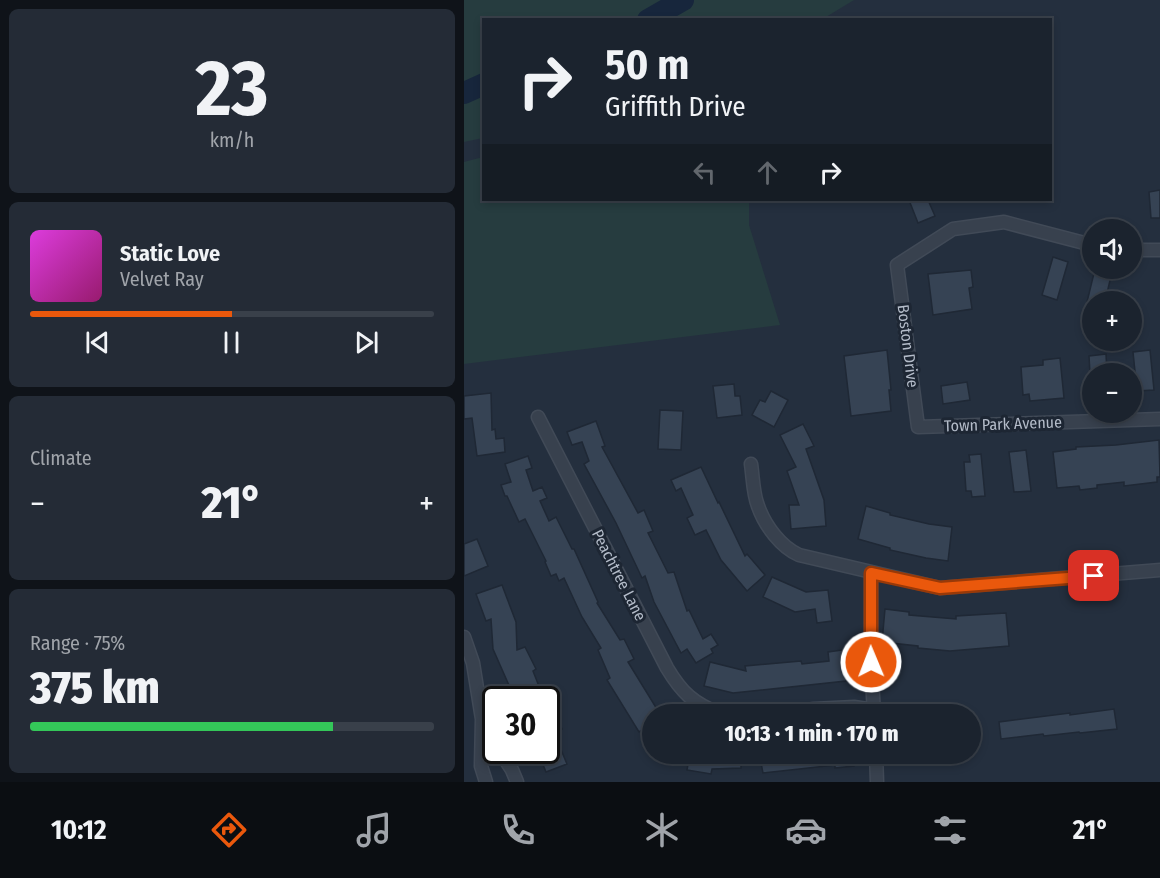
<!DOCTYPE html>
<meta charset="utf-8">
<style>
body{margin:0;font-family:"Fira Sans Condensed",sans-serif;background:#242b36;color:#f1f3f6;height:100vh;display:flex;flex-direction:column;font-size:22px;white-space:nowrap}
*{box-sizing:border-box;margin:0}
p{font-size:20px;color:#a0a4aa}
.icon{flex:none;width:33px;height:33px;fill:none;stroke:currentColor;stroke-width:2;stroke-linecap:round;stroke-linejoin:round}
.map{position:relative;flex:1;overflow:hidden}
.drawer{display:flex;flex-direction:column;gap:9px;padding:9px;background:#0f1319;width:464px}
.drawer>*{flex:none}
.banner{position:absolute;left:18px;top:18px;width:570px;height:183px;border-radius:0px;box-shadow:0 3px 9px #0003,0 0 0 2px #39404a;background:#1b232e;color:#f1f3f6;overflow:hidden}
.tools{position:absolute;left:618px;top:219px;display:grid;gap:12px}
.tools a{display:grid;place-items:center;width:60px;height:60px;border-radius:50%;background:#1b232e;box-shadow:0 3px 9px #0003,0 0 0 2px #39404a;font-size:30px}
.speed{position:absolute;left:18px;top:686px;display:flex;gap:12px;font-size:30px;font-weight:700;text-align:center}
.speed>*{display:grid;place-content:center;width:78px;height:78px;border-radius:50%;background:#1b232e;box-shadow:0 3px 9px #0003,0 0 0 2px #39404a;line-height:1}
.speed .limit{border:3px solid #111;border-radius:9px;background:#fff;color:#111}
.pin{position:absolute;display:grid;place-items:center;width:51px;height:51px;color:#fff;margin:-26px;border-radius:12px;box-shadow:0 3px 9px #0006}
.me{position:absolute;width:66px;margin:-33px;rotate:359deg;stroke-linejoin:round;filter:drop-shadow(0 0 4px #0008)}
.turn{display:flex;align-items:center;gap:21px;height:126px;padding:0 24px;font-size:27px}
.turn .icon{width:78px;height:78px;stroke-width:2.5}
.turn b{display:block;font-size:42px;line-height:51px}
.lanes{display:flex;align-items:center;height:57px;padding:0 24px;background:#0003;justify-content:center;gap:30px;direction:ltr}
.lanes .off{opacity:.35}
.big{font-size:45px;font-weight:800;line-height:1.1}
.drawer .widget{flex:1;display:flex;flex-direction:column;justify-content:center;gap:9px;min-width:0;padding:0 21px;border-radius:9px;background:#242b36}
.drawer .dial{align-items:center;gap:0}
.dial b{font-size:78px;line-height:1}
.song{display:flex;align-items:center;gap:18px}
.cover{width:72px;height:72px;border-radius:9px;background:linear-gradient(135deg,hsl(300 70% 55%),hsl(320 70% 35%))}
.played{height:6px;border-radius:3px;background:linear-gradient(90deg,#ea580c 50%,#39404a 50%)}
.keys{display:flex;justify-content:space-around;direction:ltr}
.heat{display:flex;justify-content:space-between;align-items:center;font-size:33px;direction:ltr}
.charge{height:9px;border-radius:4px;background:linear-gradient(90deg,#34c759 75%,#39404a 0)}
.trip{position:absolute;left:178px;top:704px;width:339px;height:60px;border-radius:30px;background:#1b232e;box-shadow:0 3px 9px #0003,0 0 0 2px #39404a;font-weight:800;line-height:60px;text-align:center}
.dock{display:flex;height:96px;justify-content:space-around;align-items:center;background:#0b0e12;color:#a0a4aa}
.dock .icon{width:42px;height:42px}
.dock .current{color:#ea580c}
.dock b{font-size:27px;color:#f1f3f6}
main{display:flex;flex:1;min-height:0}
.map>svg:first-child{display:block}
.green{fill:#263c3f}
.lines{fill:none;stroke-linecap:round;stroke-linejoin:round}
.river{stroke:#17263c;stroke-width:22}
.building{fill:#364354;stroke:#1f2835;stroke-width:1.5}
.street-casing{stroke:#414a57;stroke-width:15}
.street{stroke:#38414e;stroke-width:12}
.route-casing{stroke:#983908;stroke-width:15}
.route{stroke:#ea580c;stroke-width:10}
.labels{text-anchor:middle;dominant-baseline:central;stroke-width:6;stroke-linejoin:round;paint-order:stroke}
.street-label{font-size:16px;fill:#b4bcc9;stroke:#1d2633}
</style>
<main>
<section class="drawer">
<div class="widget dial"><b>23</b><p>km/h</p></div>
<div class="widget">
<div class="song"><i class="cover"></i><div><b>Static Love</b><p>Velvet Ray</p></div></div>
<div class="played"></div>
<div class="keys"><svg class="icon" aria-label="previous" viewBox="0 0 24 24"><path d="M18 5L8 12l10 7zM5 5v14"/></svg><svg class="icon" aria-label="pause" viewBox="0 0 24 24"><path d="M8 5v14M16 5v14"/></svg><svg class="icon" aria-label="next" viewBox="0 0 24 24"><path d="M6 5l10 7-10 7zM19 5v14"/></svg></div>
</div>
<div class="widget"><p>Climate</p>
<div class="heat"><a>−</a><b class="big">21°</b><a>+</a></div>
</div>
<div class="widget"><p>Range · 75%</p><b class="big">375 km</b><div class="charge"></div></div>
</section>
<div class="map">
<svg width="697" height="782" viewBox="0 0 697 782">
<rect width="100%" height="100%" fill="#242f3e"/>
<g class="green">
<polygon points="0,0 390,0 357,20 20,20 19,138 0,142"/>
<polygon points="19,157 20,200 285,200 285,225 316,325 0,364 0,162"/>
</g>
<g class="lines">
<g class="river">
<polyline points="184,20 219,0"/>
<polyline points="0,93 20,84"/>
</g>
</g>
<g class="building">
<polygon points="696,190 696,218 687,218 685,192"/>
<polygon points="445,200 464,200 471,216 454,223"/>
<polygon points="589,257 604,262 593,300 578,295"/>
<polygon points="507,270 509,287 505,288 508,309 469,315 464,274"/>
<polygon points="630,273 647,276 641,302 623,302"/>
<polygon points="423,350 427,390 425,390 427,411 387,416 380,356"/>
<polygon points="686,350 690,390 673,391 669,352"/>
<polygon points="642,354 643,374 626,374 625,356"/>
<polygon points="596,358 600,398 566,401 565,394 559,395 557,367 579,365 579,360"/>
<polygon points="503,382 506,400 479,404 477,386"/>
<polygon points="270,384 271,396 276,396 278,415 253,418 249,386"/>
<polygon points="307,391 324,400 310,427 288,415 296,400 301,402"/>
<polygon points="27,393 28,430 31,429 32,439 40,438 41,452 13,456 8,418 0,419 0,396"/>
<polygon points="196,410 219,411 217,450 194,449"/>
<polygon points="132,421 141,446 138,447 174,513 180,510 189,531 184,533 204,573 210,572 223,611 225,610 239,639 247,634 254,645 247,649 249,653 232,663 223,649 217,653 190,602 181,576 178,578 152,523 120,464 125,461 118,442 108,445 103,432"/>
<polygon points="339,424 350,446 342,449 360,500 362,526 327,529 325,505 335,505 323,471 332,467 316,435"/>
<polygon points="695,440 696,477 693,477 693,482 660,486 660,482 633,485 633,488 616,490 615,486 593,488 589,452 612,449 612,447 652,445"/>
<polygon points="562,450 567,491 550,492 545,452"/>
<polygon points="517,454 521,496 508,497 507,491 502,491 500,462 506,462 505,455"/>
<polygon points="64,456 68,468 62,470 69,491 78,487 83,498 76,501 85,521 92,517 108,549 110,549 134,602 133,603 156,640 160,639 170,659 164,662 196,714 189,714 189,723 175,732 143,680 146,678 134,650 137,648 118,617 100,578 95,581 92,574 87,576 81,562 82,561 61,519 55,522 43,496 41,496 37,485 47,482 41,464"/>
<polygon points="237,467 254,503 255,502 281,556 283,554 301,575 283,591 257,560 242,530 231,535 223,518 229,515 217,488 212,491 207,480"/>
<polygon points="402,506 426,513 426,515 465,524 488,527 484,561 462,558 426,550 426,548 394,539"/>
<polygon points="13,539 24,566 0,576 0,544"/>
<polygon points="308,577 342,592 364,590 368,621 353,623 351,609 331,612 299,597"/>
<polygon points="38,585 52,622 53,650 61,647 72,669 69,671 80,699 51,699 29,649 27,619 22,621 12,594"/>
<polygon points="421,609 445,612 445,615 492,619 492,616 542,613 545,646 486,651 454,648 454,646 418,642"/>
<polygon points="378,650 382,681 269,693 240,686 246,662 282,671 281,666 337,661 338,664 365,661 364,652"/>
<polygon points="82,695 98,729 90,733 103,764 82,772 73,750 82,750"/>
<polygon points="650,709 653,729 616,733 615,732 580,736 579,734 537,739 535,722 606,713 606,715"/>
<polygon points="226,753 388,753 390,766 371,768 371,765 299,773 297,763 277,764 277,768 248,769 247,774 223,770"/>
</g>
<g class="lines">
<g class="street-casing">
<g id="street">
<polyline points="628,245 540,222 489,229 433,265 454,427 697,419"/>
<polyline points="668,250 697,250"/>
<path d="M74,417L203,668C218,693 229,703 256,714"/>
<path d="M287,464C289,477 289,494 294,506C301,526 317,547 335,555L476,588L697,570"/>
<polyline points="407,573 407,661 410,714"/>
<polyline points="0,637 9,663 18,719 17,766 22,782"/>
<polyline points="315,714 350,709 390,707 410,710"/>
<polyline points="19,720 32,743"/>
<polyline points="35,750 48,770 53,782"/>
<polyline points="412,753 413,782"/>
</g>
</g>
<use href="#street" class="street"/>
</g>
<g class="lines">
<g class="route-casing">
<polyline id="route" points="407,662 407,573 476,588 630,576"/>
</g>
<use href="#route" class="route"/>
</g>
<g class="labels">
<g class="street-label">
<text transform="translate(444 346) rotate(83)">Boston Drive</text>
<text transform="translate(539 424) rotate(-2)">Town Park Avenue</text>
<text transform="translate(155 575) rotate(63)">Peachtree Lane</text>
</g>
</g>
</svg>
<div class="tools">
<a><svg class="icon" aria-label="sound" viewBox="0 0 24 24"><path d="M4 9h4l5-4v14l-5-4H4zM17 9q2 3 0 6"/></svg></a>
<a>+</a>
<a>−</a>
</div>
<div class="speed"><div class="limit">30</div></div>
<div class="pin" style="left:630px;top:576px;background:#d93025"><svg class="icon" aria-label="arrive" viewBox="0 0 24 24"><path d="M6 21V4h12l-3 4 3 4H6"/></svg></div>
<svg class="me" style="left:407px;top:662px" viewBox="-20 -20 40 40"><circle r="17" fill="#ea580c" stroke="#fff" stroke-width="3"/><path d="M0-11L8 9 0 5-8 9z" fill="#fff"/></svg>
<div class="trip">10:13 · 1 min · 170 m</div>
<div class="banner">
<div class="turn"><svg class="icon" aria-label="right" viewBox="0 0 24 24"><path d="M7 20v-9h11M14 6l5 5-5 5"/></svg><div><b>50 m</b>Griffith Drive</div></div>
<div class="lanes"><svg class="icon off" aria-label="left" viewBox="0 0 24 24"><path d="M17 20v-9H6M10 6l-5 5 5 5"/></svg><svg class="icon off" aria-label="ahead" viewBox="0 0 24 24"><path d="M12 20V5M6 11l6-6 6 6"/></svg><svg class="icon" aria-label="right" viewBox="0 0 24 24"><path d="M7 20v-9h11M14 6l5 5-5 5"/></svg></div>
</div>
</div>
</main>
<nav class="dock">
<b>10:12</b>
<svg class="icon current" aria-label="directions" viewBox="0 0 24 24"><path d="M12 3l9 9-9 9-9-9zM9 14v-3h6M13 9l2 2-2 2"/></svg>
<svg class="icon" aria-label="music" viewBox="0 0 24 24"><path d="M9 18V5l10-2v13"/><circle cx="6" cy="18" r="3"/><circle cx="16" cy="16" r="3"/></svg>
<svg class="icon" aria-label="phone" viewBox="0 0 24 24"><path d="M5 4h4l2 5-3 2q2 4 5 5l2-3 5 2v4C11 20 4 13 5 4z"/></svg>
<svg class="icon" aria-label="climate" viewBox="0 0 24 24"><path d="M12 3v18M4 7l16 10M4 17L20 7"/></svg>
<svg class="icon" aria-label="car" viewBox="0 0 24 24"><path d="M5 17H2v-5l4-1 3-4h7l3 4 3 1v5h-3M9 17h6M6 11h13"/><circle cx="7" cy="17" r="2"/><circle cx="17" cy="17" r="2"/></svg>
<svg class="icon" aria-label="filters" viewBox="0 0 24 24"><path d="M4 7h16M4 17h16"/><circle cx="9" cy="7" r="2"/><circle cx="15" cy="17" r="2"/></svg>
<b>21°</b>
</nav>
